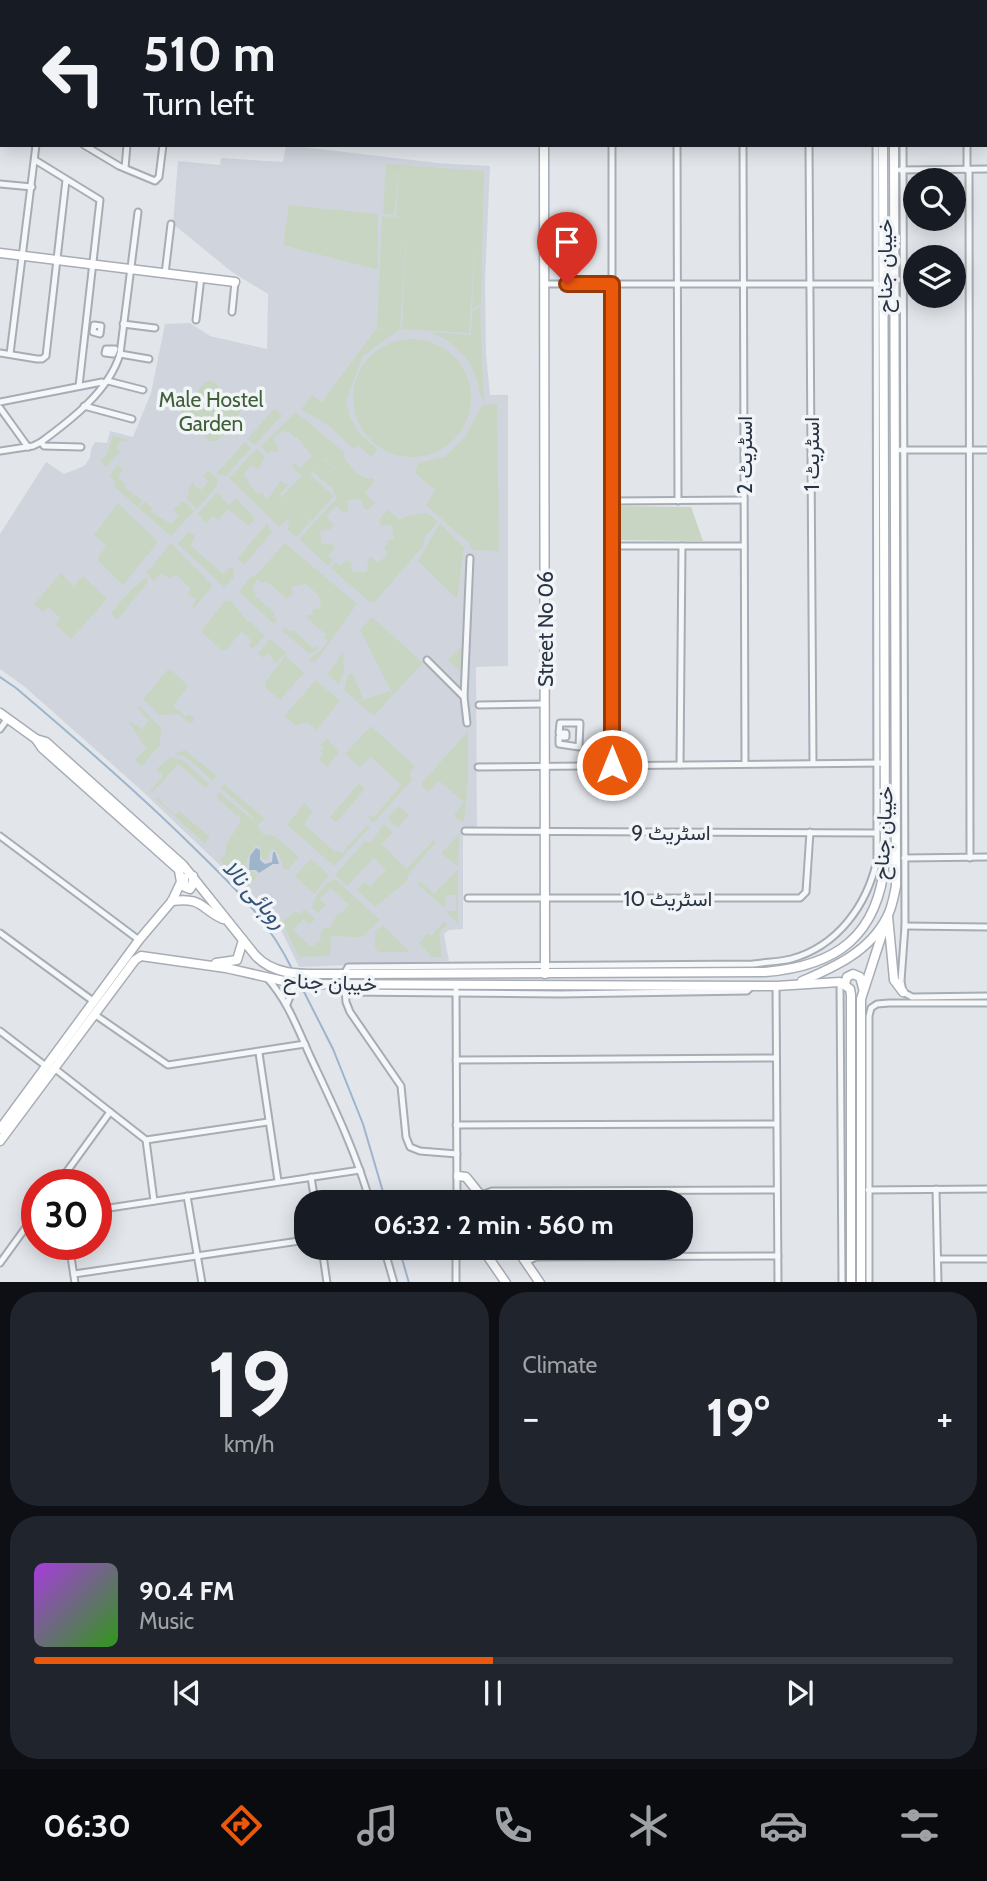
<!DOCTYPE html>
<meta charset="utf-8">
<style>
body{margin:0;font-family:Cabin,Vazirmatn,sans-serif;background:#20242c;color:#f1f3f6;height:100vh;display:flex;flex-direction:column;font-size:26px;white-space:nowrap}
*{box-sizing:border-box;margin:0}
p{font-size:23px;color:#9ea1a6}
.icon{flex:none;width:38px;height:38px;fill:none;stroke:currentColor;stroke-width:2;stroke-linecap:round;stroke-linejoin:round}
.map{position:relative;height:1282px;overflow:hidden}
.details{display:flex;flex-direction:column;gap:10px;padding:10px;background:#0d0f14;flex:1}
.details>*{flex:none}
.banner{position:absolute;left:0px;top:0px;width:987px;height:147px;box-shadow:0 4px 18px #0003;background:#171b24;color:#f1f3f6;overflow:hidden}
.controls{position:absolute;left:903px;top:168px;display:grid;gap:14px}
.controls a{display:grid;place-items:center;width:63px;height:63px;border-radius:50%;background:#171b24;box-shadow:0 4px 18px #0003;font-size:35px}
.speed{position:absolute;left:21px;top:1169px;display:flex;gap:14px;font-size:35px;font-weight:700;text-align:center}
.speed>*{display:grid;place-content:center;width:91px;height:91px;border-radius:50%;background:#171b24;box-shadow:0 4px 18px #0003;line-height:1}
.speed .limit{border:10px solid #d22;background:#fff;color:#111}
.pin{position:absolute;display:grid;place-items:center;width:60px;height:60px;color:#fff;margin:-72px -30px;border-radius:50% 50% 50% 0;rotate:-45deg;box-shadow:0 0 7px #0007}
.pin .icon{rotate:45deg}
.me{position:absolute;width:77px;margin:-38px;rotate:0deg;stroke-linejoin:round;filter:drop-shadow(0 0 5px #0008)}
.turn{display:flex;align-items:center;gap:24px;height:147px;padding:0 28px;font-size:32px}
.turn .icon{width:91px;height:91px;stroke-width:2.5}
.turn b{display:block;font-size:49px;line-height:60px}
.big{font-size:52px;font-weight:800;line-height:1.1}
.details .tile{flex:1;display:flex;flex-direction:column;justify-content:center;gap:10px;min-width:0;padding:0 24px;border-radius:28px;background:#20242c}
.details .dial{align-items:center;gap:0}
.dial b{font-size:91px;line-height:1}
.song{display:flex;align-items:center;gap:21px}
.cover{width:84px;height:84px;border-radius:10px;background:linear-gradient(135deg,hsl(280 70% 55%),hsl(110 70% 35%))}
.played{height:7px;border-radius:4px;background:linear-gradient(90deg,#ea580c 50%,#363941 50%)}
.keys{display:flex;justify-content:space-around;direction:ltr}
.heat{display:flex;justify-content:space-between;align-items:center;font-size:38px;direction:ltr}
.details .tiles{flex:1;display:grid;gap:10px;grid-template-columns:1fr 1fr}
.tile:last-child{grid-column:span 2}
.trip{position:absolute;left:294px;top:1190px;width:399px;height:70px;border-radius:28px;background:#171b24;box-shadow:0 4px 18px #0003;font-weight:800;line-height:70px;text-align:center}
.tab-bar{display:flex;height:112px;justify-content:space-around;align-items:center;background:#090b0e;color:#9ea1a6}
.tab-bar .icon{width:49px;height:49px}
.tab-bar .current{color:#ea580c}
.tab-bar b{font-size:32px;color:#f1f3f6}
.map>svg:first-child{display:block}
.built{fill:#d0d5dd}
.green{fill:#c8d5c3}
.water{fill:#9eb4cb}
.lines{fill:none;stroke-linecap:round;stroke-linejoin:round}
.stream{stroke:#9eb4cb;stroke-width:2}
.street-casing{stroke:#a7adb5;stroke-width:9}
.secondary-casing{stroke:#a7adb5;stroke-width:11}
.street{stroke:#f5f7f9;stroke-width:5}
.secondary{stroke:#fff;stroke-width:8}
.route-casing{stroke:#983908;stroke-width:18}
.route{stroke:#ea580c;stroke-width:12}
.labels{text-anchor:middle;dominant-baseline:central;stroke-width:7;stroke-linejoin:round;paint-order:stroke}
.street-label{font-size:21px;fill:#2a3343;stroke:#f2f5f8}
.park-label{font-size:21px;fill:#3f5f37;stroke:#f2f5f8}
.water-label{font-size:23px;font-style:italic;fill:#345278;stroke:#f2f5f8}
</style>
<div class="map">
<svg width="987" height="1283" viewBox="0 0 987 1283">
<rect width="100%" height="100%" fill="#e2e6eb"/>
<polygon class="built" points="286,145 437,163 490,166 485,282 486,353 490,395 508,395 508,666 476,667 477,828 463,828 463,929 449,930 444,934 449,961 299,967 278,924 251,895 140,789 25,687 0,669 0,534 46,462 64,474 84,466 90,458 91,449 95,442 107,443 110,431 133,437 151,393 165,324 190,323 210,336 267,349 268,294 232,272 173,224 178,161 220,165 221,158 283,162"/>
<g class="green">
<polygon points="386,164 484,171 481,304 472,309 476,227 469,333 402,329 407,223 400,329 363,356 346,400 350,417 359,433 377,449 372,457 357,445 354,449 328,425 301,409 312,395 322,402 375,330 388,329 377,329 382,216 396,217 399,169 394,215 383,214"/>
<polygon points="289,205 378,214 378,270 283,245"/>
<path d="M480,307L484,401C478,392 480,391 477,381C470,356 453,342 431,332L471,335L472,312Z"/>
<circle cx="412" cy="398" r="59"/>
<polygon points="206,381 213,381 240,406 240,413 217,441 210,441 183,418 182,409"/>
<polygon points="497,404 499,551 472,550 470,544 426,505 435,490 415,473 418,463 446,456 465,437 482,405"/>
<polygon points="274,409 282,415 255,445 247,439"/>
<path d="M296,412L345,453L343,457C352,466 359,481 373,478L375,481L365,493L375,503L367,510L364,509L361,499L348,500V511L343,512L336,506L326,517L333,524L331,529L320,531L322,544H332L335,549L328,555L333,560L328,566L299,539L337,498L333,492L334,490L313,472L323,459L345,478L324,458L310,475L334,496L311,522L297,510L310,522L296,537L288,530L289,517L279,527L229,478L257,449L265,457L258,470L251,465L243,475L250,482L249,484L258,494L261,492L267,500L281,480L288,486L280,494L287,500L283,495L302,476L291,466L295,463L300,468L312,456L297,437L295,438L288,431L286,433L283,430L273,439L279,449L277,452L271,451L268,454L261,446Z"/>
<polygon points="113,436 129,440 128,442 122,440 116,447 121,451 106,467 101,461 107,453"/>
<polygon points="245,442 251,448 226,476 216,474"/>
<polygon points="117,465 123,469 118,478 126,485 124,487 142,500 138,508 115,487 115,482 110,476"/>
<polygon points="208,470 218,479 217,486 197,509 186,498 189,493 188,488 194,481 194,485 201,490 208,481 203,476"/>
<polygon points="217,492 229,506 236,498 255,518 249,526 228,509 218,520 213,516 206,524 198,514"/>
<polygon points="184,501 194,511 171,536 139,509 145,502 152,508 151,512 171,524 179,515 173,509"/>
<polygon points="118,503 158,542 123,585 97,559 106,546 94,535"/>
<polygon points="617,506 691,507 703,541 618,540"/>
<polygon points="387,510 400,520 406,516 427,513 438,522 425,537 423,546 374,603 367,600 331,568 335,563 340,566 346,560 350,561 353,572 367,572 368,559 372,557 378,563 388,554 384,549 388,542 385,541 394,539 392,525 381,526 379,520"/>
<polygon points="267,523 272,532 244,565 237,559"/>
<polygon points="440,523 464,548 457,599 418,561"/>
<polygon points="188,532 195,535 191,546 223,574 230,567 234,569 234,577 224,587 178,544"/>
<polygon points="171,543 213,586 194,608 192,606 196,600 187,593 191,589 176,574 170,579 161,573 154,581 146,573"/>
<polygon points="285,543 357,604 315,663 308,660 322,649 328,641 324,638 326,635 307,618 308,615 313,615 312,610 321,607 319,596 306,584 291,587 293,594 286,599 267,581 263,583 257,579 252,590 256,593 254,595 275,613 273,616 277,620 274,624 239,592 252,575 255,576"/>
<polygon points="61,573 73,586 83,576 107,599 71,639 56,625 60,618 49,607 42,612 34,604"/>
<polygon points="146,577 148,582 117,620 111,613 129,592"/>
<polygon points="230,600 248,622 250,621 265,636 253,649 249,646 252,641 242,632 243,630 227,649 221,650 201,631 225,601"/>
<polygon points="372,617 423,663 393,695 360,630"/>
<polygon points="285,627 290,632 293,630 313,648 316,646 318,649 309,654 282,630"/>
<polygon points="270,639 286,653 276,663 267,653 263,658 258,653"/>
<polygon points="460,648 464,648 464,675 448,660"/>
<polygon points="343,652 344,671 339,685 327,674"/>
<polygon points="285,656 304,673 280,700 266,688 265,682"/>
<polygon points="169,668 188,686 173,706 186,717 189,714 195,719 191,724 178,714 160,715 143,699"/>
<polygon points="353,673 363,699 356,701 344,690 348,675"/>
<polygon points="316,680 340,701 316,730 307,722 295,725 284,716"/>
<polygon points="390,691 392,696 374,716 357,702"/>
<polygon points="140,706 161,728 160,745 142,766 135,760 146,748 127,720 142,729 149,720 137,708"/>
<polygon points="371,726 415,766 409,775 413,779 373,823 368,817 371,815 374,817 401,785 371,757 360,767 345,754"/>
<polygon points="468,731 468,778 464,822 455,818 455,813 464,802 439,781 428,792 421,784"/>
<polygon points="327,739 339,752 327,767 319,759 323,754 320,751 323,748 320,745"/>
<polygon points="185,750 217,776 213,781 185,756 174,754"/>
<polygon points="171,757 183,760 209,784 206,788 178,764 152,793 150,791 163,776 156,769"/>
<polygon points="359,783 365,789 336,823 330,817"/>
<polygon points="224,784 265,819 257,825 263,834 275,836 299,857 288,870 284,869 279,855 274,849 269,852 268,860 262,859 259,846 255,846 247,859 246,871 254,872 258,876 248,886 220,860 226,853 226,844 240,823 240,818 216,797 219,792 253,820 252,816 221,788"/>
<polygon points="157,797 175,815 179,811 210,837 205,844 156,799"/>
<polygon points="304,803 313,811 304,824 335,852 338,851 342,854 347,847 345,844 348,846 367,825 370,827 334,866 287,825"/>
<polygon points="399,806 409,815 398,828 387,818"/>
<polygon points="384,824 393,832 382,844 406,869 434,840 436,842 408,875 408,880 375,907 357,890 364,882 370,886 386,870 374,858 347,886 335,875 365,841 370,843"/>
<polygon points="459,834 458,867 441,853"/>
<polygon points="311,859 329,875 314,894 295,876"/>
<polygon points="458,869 458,924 445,911 456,911 456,895 445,895 445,908 417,884 419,881 434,894"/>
<path d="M335,879L380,920L362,937L331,936L330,956L299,957L282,922L295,911L300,914L304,909L315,919L310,925L303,919L293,930L310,946H313L321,939L320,933L325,928H330L338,913L343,912L349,905L330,888L320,899L326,905L318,913L312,908C315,895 323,883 335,879Z"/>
<polygon points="444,921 447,925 439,933 442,957 432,957 419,943 427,934 431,936"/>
<polygon points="383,925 410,952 378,952 375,947 375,931"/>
</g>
<polygon class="water" points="256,848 260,850 260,860 265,864 272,862 273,852 275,852 279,864 273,864 259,873 256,870 249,870 250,856"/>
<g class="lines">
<g class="stream">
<path d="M0,677L16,688C75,738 133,788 188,842C228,881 267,917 292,969"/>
<polyline points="301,986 333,1049 363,1124 386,1202"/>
<polyline points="399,1248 409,1283"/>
</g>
<g class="street-casing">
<g id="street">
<polyline points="611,0 611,2"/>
<polyline points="678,0 678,2"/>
<polyline points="809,0 809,2"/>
<polyline points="875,0 875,2"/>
<polyline points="903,0 903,2"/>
<polyline points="17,2 17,0"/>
<polyline points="123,2 123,0"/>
<polyline points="145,2 145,0"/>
<polyline points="271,2 271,0"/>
<polyline points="290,2 290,0"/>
<polyline points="347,2 347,0"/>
<polyline points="421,2 469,0"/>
<polyline points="743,2 743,0"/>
<polyline points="985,35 987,35"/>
<polyline points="0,57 2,41"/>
<polyline points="0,94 2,95"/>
<polyline points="985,96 987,96"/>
<polyline points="985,127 987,127"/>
<polyline points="84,145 119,166 155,181 159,177 163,145"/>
<polyline points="612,145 612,765"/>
<polyline points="677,145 678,501"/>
<polyline points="743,145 745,764"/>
<polyline points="809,145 813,763"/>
<polyline points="903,145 905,926 901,981 903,992 912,997 987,996"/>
<polyline points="35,160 100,200 79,386"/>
<polyline points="125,168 127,145"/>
<polyline points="900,170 987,169"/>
<polyline points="967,170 967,145"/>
<polyline points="969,170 970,858"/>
<polyline points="0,184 32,187"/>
<polyline points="165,274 171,224"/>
<polyline points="545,284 877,284"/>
<polyline points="232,312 235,282"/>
<polyline points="196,320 201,277"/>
<polyline points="123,324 155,328"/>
<polygon points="94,325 101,326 100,334 93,332"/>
<polygon points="106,349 115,349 113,354 105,353"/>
<polyline points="0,353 37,359 42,359 46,356 66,180"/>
<polyline points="10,354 36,145"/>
<polyline points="120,354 149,359"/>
<polyline points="108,381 143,390"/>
<polyline points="0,402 102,382 103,385"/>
<polyline points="84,406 132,419"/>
<polyline points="0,408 28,447"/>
<polyline points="41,442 44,446 81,447"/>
<polyline points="901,450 987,450"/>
<path d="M0,451L33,446L41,442C71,420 109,391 120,354L138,212"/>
<polyline points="612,501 744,500"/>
<polyline points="612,546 744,546"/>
<polyline points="427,660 464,697"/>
<polyline points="479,705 545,704"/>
<polyline points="467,723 464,697 470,558"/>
<polygon points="560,723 580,723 579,747 559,744 559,737 566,737 566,733 559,733"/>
<polyline points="0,729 8,718"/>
<polyline points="680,765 682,546"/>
<polyline points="478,767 886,763"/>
<polyline points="465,831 876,833"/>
<polyline points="0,836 139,940"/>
<polyline points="904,858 987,857"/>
<polyline points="468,898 800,898 806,892 810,832"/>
<polyline points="905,926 987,927"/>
<polyline points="0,933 93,1001"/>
<path d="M344,974L348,967L753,964C766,962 779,962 791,959C838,946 867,905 877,860L876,145"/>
<path d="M267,978C288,1001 298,1030 311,1058C333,1105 356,1152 370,1202"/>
<polyline points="840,982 842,1283"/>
<polyline points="776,986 778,1283"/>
<polyline points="345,989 346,1002 350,1012 401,1086 406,1137 410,1147 420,1151 457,1154"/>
<polyline points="456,990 457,1202"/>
<polyline points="345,992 561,994 747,991 752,986"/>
<polyline points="287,1004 295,984"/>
<polyline points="94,1014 168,1065 305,1044"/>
<polyline points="0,1031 47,1067"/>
<polyline points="259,1053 278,1181"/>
<polyline points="456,1060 776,1058"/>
<polyline points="54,1068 146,1140 154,1201"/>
<polyline points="456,1125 775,1124"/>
<polyline points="146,1140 268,1122"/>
<polyline points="311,1177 315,1202"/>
<polyline points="57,1185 110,1112"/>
<polyline points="936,1189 938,1283"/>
<polyline points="868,1190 987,1189"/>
<polyline points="481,1195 492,1191 776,1190"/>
<polyline points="187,1196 202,1283"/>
<polyline points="96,1210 360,1170"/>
<polyline points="69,1244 75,1283"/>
<polyline points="322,1248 327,1283"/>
<polyline points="384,1248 394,1283"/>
<polyline points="938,1259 987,1259"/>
<polyline points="526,1262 536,1257 778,1256"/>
<polyline points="0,1263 37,1212"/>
<polyline points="74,1274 306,1240"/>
<polyline points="456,1283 456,1248"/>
<polyline points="869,1283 869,1016 871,1008 877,1004 889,1003 987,1003"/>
</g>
</g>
<g class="secondary-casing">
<g id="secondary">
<polyline points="543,0 543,2"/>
<polyline points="883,0 883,2"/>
<polyline points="893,0 893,2"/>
<polyline points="277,2 277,0"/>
<polyline points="284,2 284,0"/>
<polyline points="544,145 545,974"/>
<polyline points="0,253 235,282"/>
<path d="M0,713L36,739L46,742L183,865L255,955C277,980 314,973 344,974L765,972C837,966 878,936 885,861L883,145"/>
<polyline points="184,878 185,887 190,889 193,884 193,876"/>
<path d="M172,901C204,897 200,909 223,919"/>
<polyline points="888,916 894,980 903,992"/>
<polyline points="216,963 237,960 243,940"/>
<path d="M802,981C835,967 870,951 887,917C892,908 894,896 896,886L894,145"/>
<polyline points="845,984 847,977 853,974 860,977 863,988"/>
<polyline points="0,1129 139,940 172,901 181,882 179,870 42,748 36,739"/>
<polyline points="0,1141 135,960 141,956 226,968 297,984 776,986 840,982 850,989 851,995 851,1283"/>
<polyline points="458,1176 466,1177 486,1202"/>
<polyline points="482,1248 506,1283"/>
<polyline points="516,1248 540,1283"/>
<polyline points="861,1283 861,999 884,928"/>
</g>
</g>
<use href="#street" class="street"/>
<use href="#secondary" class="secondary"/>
</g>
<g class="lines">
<g class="route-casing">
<polyline id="route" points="567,284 612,284 612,765"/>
</g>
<use href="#route" class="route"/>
</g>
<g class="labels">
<g class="street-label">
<text transform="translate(884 266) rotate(-90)">خیبان جناح</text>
<text transform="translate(811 454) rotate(-90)">اسٹریٹ 1</text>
<text transform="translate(744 455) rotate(-90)">اسٹریٹ 2</text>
<text transform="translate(545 629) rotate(-90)">Street No 06</text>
<text x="671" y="832">اسٹریٹ 9</text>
<text transform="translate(883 833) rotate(-87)">خیبان جناح</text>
<text x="668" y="898">اسٹریٹ 10</text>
<text transform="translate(330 982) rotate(2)">خیبان جناح</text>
</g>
<g class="park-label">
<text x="211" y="399">Male Hostel<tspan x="211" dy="24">Garden</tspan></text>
</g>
<g class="water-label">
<text transform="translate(255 894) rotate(48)">روہائی نالا</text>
</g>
</g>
</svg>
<div class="controls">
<a><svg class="icon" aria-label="search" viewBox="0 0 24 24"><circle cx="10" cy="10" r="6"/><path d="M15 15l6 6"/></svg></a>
<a><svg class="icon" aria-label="layers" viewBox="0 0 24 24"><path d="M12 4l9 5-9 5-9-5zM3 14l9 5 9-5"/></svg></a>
</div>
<div class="speed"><div class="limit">30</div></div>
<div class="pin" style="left:567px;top:284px;background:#d93025"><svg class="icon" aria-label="arrive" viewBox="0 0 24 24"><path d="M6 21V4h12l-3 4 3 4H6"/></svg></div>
<svg class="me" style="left:612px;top:765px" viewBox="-20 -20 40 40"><circle r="17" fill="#ea580c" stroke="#fff" stroke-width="3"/><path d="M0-11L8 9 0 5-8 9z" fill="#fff"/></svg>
<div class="trip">06:32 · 2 min · 560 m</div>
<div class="banner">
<div class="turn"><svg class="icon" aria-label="left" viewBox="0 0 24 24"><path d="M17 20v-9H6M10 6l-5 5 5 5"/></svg><div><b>510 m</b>Turn left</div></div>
</div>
</div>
<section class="details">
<div class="tiles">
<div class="tile dial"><b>19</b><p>km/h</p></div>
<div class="tile"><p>Climate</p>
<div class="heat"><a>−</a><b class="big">19°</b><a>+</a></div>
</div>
<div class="tile">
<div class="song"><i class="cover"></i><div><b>90.4 FM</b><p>Music</p></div></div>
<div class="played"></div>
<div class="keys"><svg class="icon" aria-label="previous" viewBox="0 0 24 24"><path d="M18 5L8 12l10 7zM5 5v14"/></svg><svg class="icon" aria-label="pause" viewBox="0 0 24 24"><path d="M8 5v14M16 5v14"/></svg><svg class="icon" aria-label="next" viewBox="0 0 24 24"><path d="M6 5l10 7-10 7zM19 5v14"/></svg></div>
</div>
</div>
</section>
<nav class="tab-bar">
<b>06:30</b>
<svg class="icon current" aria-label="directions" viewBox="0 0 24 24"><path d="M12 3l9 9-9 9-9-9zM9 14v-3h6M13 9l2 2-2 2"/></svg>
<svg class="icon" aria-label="music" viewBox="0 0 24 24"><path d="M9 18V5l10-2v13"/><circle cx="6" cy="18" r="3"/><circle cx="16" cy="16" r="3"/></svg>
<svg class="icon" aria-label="phone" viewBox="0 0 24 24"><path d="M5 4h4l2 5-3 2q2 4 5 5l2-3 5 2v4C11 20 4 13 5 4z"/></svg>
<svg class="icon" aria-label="climate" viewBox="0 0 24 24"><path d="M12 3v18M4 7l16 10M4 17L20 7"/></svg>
<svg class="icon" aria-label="car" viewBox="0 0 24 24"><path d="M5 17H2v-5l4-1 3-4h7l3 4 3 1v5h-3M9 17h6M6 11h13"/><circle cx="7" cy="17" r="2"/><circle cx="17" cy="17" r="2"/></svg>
<svg class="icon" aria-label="filters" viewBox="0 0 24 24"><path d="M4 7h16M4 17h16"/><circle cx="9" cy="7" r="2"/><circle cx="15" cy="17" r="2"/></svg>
</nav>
